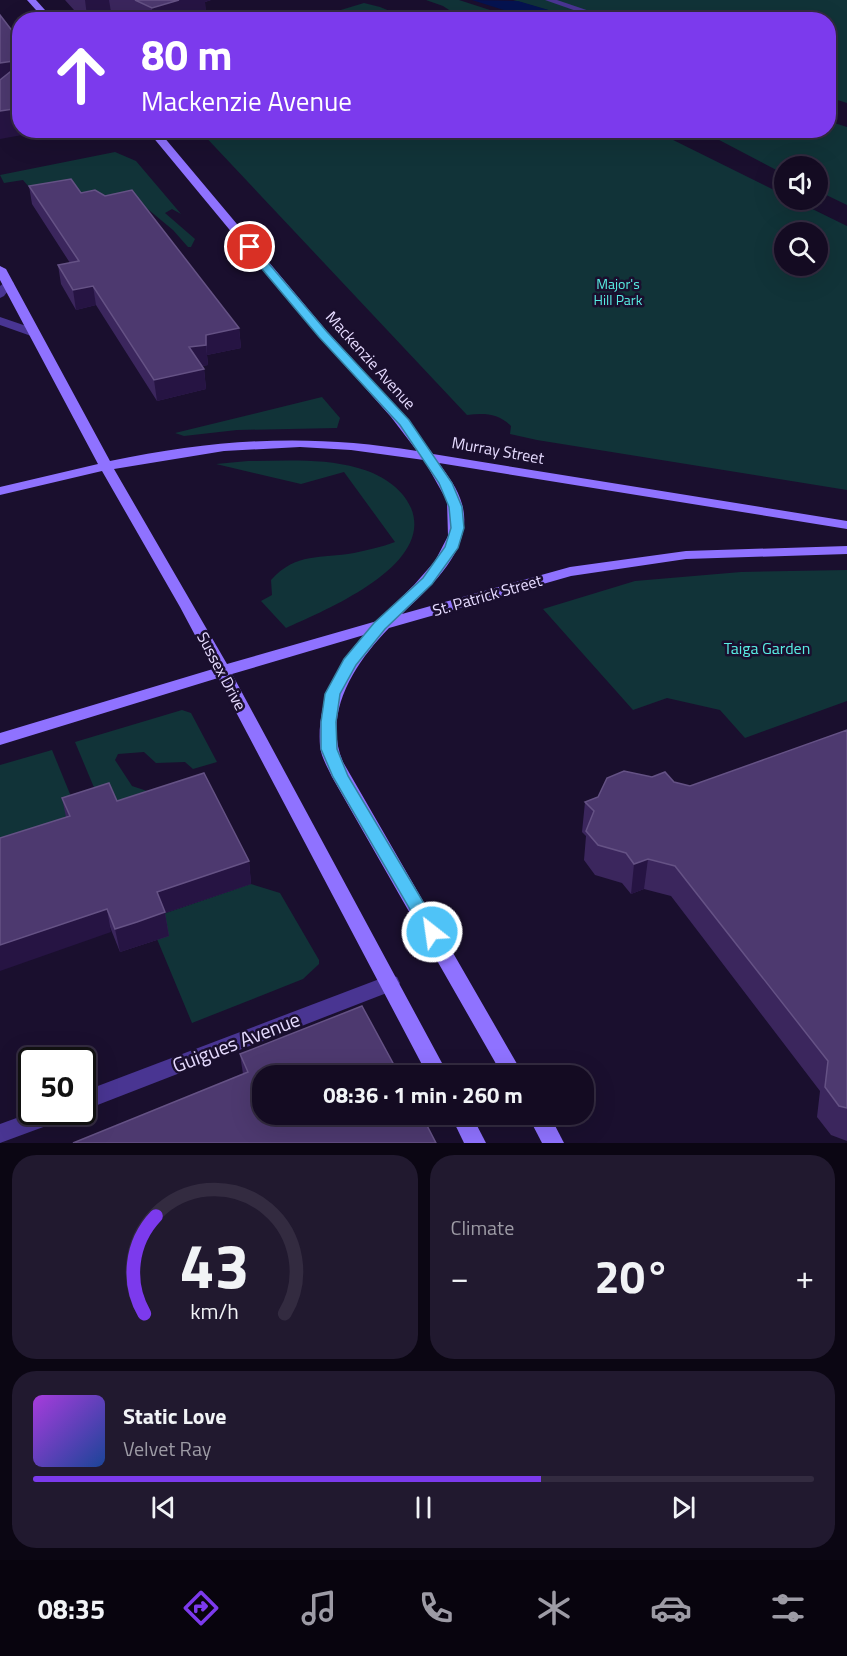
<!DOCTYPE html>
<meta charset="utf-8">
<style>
body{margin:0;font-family:"Titillium Web",sans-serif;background:#21192f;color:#f1f3f6;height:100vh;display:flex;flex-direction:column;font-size:22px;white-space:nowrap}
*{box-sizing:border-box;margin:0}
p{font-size:20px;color:#9d9ba5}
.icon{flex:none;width:33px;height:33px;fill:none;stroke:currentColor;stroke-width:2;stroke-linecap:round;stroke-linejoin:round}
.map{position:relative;height:1143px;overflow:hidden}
.side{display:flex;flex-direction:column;gap:12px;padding:12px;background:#0b0613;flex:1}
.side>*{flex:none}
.banner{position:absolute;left:12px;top:12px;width:824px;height:126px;border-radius:24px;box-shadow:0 6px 24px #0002,0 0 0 2px #332b40;background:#7c3aed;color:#fff;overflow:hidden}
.controls{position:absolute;left:774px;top:156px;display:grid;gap:12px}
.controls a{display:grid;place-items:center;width:54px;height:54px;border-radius:50%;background:#140b22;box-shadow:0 6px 24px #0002,0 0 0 2px #332b40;font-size:30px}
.speed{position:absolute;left:18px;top:1047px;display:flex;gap:12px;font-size:30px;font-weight:700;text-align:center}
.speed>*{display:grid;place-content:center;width:78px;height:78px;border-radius:50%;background:#140b22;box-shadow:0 6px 24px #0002,0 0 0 2px #332b40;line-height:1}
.speed .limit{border:3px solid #111;border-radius:9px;background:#fff;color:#111}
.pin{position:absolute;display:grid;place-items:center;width:51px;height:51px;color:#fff;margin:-26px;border:3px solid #fff;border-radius:50%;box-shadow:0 2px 6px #0007}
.me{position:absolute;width:66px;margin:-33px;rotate:330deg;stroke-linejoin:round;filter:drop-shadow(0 0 4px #0008)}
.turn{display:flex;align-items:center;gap:21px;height:126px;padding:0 30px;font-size:27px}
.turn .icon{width:78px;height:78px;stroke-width:2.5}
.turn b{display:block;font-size:42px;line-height:51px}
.big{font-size:45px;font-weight:700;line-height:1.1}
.side .widget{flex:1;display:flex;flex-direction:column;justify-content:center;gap:9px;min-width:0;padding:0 21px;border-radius:24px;background:#21192f}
.side .dial{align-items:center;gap:0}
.dial svg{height:156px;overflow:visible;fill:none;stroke:#332b40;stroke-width:7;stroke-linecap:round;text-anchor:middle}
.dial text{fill:#f1f3f6;stroke:none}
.song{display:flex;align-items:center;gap:18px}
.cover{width:72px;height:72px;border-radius:9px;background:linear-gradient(135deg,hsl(280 70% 55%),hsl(220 70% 35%))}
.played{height:6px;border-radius:3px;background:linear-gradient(90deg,#7c3aed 65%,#332b40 65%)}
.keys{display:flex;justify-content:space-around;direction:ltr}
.heat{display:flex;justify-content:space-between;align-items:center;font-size:33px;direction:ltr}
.side .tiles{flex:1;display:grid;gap:12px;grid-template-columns:1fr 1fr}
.widget:last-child{grid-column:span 2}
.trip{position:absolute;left:252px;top:1065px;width:342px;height:60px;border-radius:24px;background:#140b22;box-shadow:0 6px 24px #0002,0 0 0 2px #332b40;font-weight:700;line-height:60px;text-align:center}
.tab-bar{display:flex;height:96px;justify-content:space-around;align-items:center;background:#08040e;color:#9d9ba5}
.tab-bar .icon{width:42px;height:42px}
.tab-bar .current{color:#7c3aed}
.tab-bar b{font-size:27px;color:#f1f3f6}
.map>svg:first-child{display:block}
.green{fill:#113338;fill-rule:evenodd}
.water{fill:#051350}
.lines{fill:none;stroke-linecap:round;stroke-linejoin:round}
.pedestrian{fill:#493592;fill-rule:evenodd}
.minor{fill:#493592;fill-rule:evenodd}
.secondary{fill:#8f72ff;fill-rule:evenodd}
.wall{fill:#3b265d}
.shaded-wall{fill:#261443}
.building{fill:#4d396f;stroke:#655285;stroke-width:1.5}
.route{fill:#4fc3f7;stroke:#337fa1;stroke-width:1.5}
.labels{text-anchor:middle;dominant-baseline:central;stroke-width:5;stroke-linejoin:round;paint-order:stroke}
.far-park-label{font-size:14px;fill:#59ede3;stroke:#1a0f2e}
.street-label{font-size:16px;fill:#e6dbff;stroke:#1a0f2e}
.park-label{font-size:16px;fill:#59ede3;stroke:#1a0f2e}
.near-street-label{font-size:20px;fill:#e6dbff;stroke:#1a0f2e}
</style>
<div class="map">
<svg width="847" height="1143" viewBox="0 0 847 1143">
<rect width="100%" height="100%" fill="#1a0f2e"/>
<g class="green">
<polygon points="426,0 459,0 518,19 463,19 443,6"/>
<polygon points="513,0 847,0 847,103 828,97 828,20 579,19"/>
<polygon points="364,3 380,7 409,19 311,19"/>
<polygon points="828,121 847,127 847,205 818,191 818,166 784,166 784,174 702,131 828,130"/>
<path d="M200,131H655L784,195V200H794L847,226V490L537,440L510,434L511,426C498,413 484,413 467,415ZM784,232H818V266H784Z"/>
<polygon points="115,152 136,161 181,214 172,209 165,213 195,239 191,247 188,247 173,230 138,201 41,201 23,180 4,183 0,175"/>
<polygon points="322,397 340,418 337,428 237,430 184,436 175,433"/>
<path d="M248,461C284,461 323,458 358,468C380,474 402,487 411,508C435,566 323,611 286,628L261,601L272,595L271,580C296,552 321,559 354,553C367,550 382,547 395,542L344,472L301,484L216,464Z"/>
<polygon points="847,570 847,701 745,738 720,710 667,698 633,710 543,609 635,581 741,572"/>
<polygon points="182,710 191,713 217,762 193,769 185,762 156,763 144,752 118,754 115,760 132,786 150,792 103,809 75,742"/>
<polygon points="52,750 79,816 0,863 0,765"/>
<polygon points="251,884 280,893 319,960 319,964 303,979 192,1023 157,939 160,915"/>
</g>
<polygon class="water" points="472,0 518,1 579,19 532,19"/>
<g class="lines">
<polygon class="pedestrian" points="545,0 557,0 616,20 602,20"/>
<g class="minor">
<polygon points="8,280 14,283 4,296 0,298 0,286"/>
<polygon points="0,317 38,330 40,333 34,337 0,325"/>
<polygon points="390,975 397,977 400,983 397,989 82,1111 82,1092"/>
<polygon points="33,1112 68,1112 65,1119 0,1143 0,1124"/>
</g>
<g class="secondary">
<polygon points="27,0 36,0 54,20 45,20"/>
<path d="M147,130H158L325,329L400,411L433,454L847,521V529L439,463C448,476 458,489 462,504C475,548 430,587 402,614L570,567L686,551L847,546V554L686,559L571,576L389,628C355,663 322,713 343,762L524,1076H503L332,777C328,768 321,757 320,746C317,704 335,666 364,635L232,674L449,1076H428L218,678L0,745V733L213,669L180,607L102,471L0,495V487L98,464L0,280V266L6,269L110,461C217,439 309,433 417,451L391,417L296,310ZM300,447L351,450L424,460L447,501L448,536L435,561L414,585L377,621L227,664L114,469L224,451Z"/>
<polygon points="450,1114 471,1114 486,1143 464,1143"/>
<polygon points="527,1114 549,1114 564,1143 542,1143"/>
</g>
</g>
<g class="wall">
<polygon points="65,0 211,0 205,2 206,18 200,20 126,20 111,12 87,16 74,10"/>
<polygon points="29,186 81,193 239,328 241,348 207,355 208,365 202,366 204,369 206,389 157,401 96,305 76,310 61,284 58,265 70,263 32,204"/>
<polygon points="847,730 847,1141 831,1135 817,1117 820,1091 671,896 644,889 631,894 622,883 595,875 584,860 586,836 582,832 585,802 674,782 690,786"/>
<polygon points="62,798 117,801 249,861 251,884 165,913 169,936 120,952 66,817"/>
<polygon points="240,1054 436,1143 243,1074"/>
</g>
<g class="shaded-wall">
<polygon points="85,0 109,0 111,12 87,16"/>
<polygon points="179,0 211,0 205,2 206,18 200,20 153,20 152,8"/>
<polygon points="20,60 20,86 0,89 0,63"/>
<polygon points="20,108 20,130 50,130 0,139 0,111"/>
<polygon points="93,286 96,305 76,310 73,290"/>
<polygon points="239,328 241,348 207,355 206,335"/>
<polygon points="206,345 208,365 191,368 189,347"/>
<polygon points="204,369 206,389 157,401 154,380"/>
<polygon points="648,859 644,889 631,894 634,864"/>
<polygon points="249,861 251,884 165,913 169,936 120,952 115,929 157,892"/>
<polygon points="107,909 111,932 0,971 0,945"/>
</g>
<g class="building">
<polygon points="135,0 179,0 152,8"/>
<polygon points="0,15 20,41 20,60 0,63"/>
<polygon points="20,64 20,108 0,111 0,80"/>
<polygon points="71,179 81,193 95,190 105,196 132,190 239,328 206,335 206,345 189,347 204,369 154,380 93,286 73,290 58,265 79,261 29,186"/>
<polygon points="847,730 847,1108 839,1106 825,1087 828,1061 675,866 648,859 634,864 626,853 598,845 586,831 594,811 585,802 598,797 607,778 624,771 652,777 665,772 674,782 690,786"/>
<polygon points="204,773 249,861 157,892 165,912 137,922 115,929 107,909 0,945 0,838 70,816 62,798 109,783 117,801"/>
<polygon points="362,1006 400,1076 262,1076 262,1114 421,1114 436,1143 73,1143 248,1072 240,1054"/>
</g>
<polygon class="route" points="246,245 253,245 327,332 409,420 452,483 462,507 464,528 458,548 432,584 385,629 356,665 340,694 336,722 337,749 348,776 441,932 438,937 432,939 426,937 333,777 321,749 321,722 325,694 344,659 374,623 423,578 445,547 451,528 449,507 439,483 400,425 319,337 246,250"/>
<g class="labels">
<g class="far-park-label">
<text x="618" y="283">Major's<tspan x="618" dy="16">Hill Park</tspan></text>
</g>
<g class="street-label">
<text transform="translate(371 360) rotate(48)">Mackenzie Avenue</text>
<text transform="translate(498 450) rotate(10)">Murray Street</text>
<text transform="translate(487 595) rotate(-16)">St. Patrick Street</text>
<text transform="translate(222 671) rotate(62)">Sussex Drive</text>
</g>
<g class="park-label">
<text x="767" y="648">Taiga Garden</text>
</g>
<g class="near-street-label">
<text transform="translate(236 1042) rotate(-21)">Guigues Avenue</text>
</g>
</g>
</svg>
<div class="controls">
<a><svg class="icon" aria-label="sound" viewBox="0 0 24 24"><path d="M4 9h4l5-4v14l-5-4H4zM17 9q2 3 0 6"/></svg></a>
<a><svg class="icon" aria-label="search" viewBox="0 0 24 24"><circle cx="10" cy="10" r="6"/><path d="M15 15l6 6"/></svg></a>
</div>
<div class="speed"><div class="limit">50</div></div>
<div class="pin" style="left:250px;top:247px;background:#d93025"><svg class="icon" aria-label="arrive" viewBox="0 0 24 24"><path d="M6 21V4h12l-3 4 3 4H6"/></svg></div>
<svg class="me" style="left:432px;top:932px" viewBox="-20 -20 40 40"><circle r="17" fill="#4fc3f7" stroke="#fff" stroke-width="3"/><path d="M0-11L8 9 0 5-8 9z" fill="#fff"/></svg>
<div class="trip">08:36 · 1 min · 260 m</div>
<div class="banner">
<div class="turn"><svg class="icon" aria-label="ahead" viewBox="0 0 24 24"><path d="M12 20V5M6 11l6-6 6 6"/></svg><div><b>80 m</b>Mackenzie Avenue</div></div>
</div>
</div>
<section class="side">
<div class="tiles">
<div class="widget dial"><svg viewBox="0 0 100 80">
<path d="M14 69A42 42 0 1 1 86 69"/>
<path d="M14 69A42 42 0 0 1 20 19" stroke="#7c3aed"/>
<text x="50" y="56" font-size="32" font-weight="700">43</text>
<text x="50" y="72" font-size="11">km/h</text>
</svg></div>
<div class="widget"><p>Climate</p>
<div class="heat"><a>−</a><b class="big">20°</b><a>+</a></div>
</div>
<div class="widget">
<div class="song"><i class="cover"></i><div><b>Static Love</b><p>Velvet Ray</p></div></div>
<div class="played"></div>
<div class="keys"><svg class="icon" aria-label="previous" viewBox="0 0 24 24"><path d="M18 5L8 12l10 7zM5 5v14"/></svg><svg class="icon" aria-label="pause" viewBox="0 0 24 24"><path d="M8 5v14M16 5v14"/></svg><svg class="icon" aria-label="next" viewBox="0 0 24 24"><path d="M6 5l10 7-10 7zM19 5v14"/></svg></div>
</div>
</div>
</section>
<nav class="tab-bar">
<b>08:35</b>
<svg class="icon current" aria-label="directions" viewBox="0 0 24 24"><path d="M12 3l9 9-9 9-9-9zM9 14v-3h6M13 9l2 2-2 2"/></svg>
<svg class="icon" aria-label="music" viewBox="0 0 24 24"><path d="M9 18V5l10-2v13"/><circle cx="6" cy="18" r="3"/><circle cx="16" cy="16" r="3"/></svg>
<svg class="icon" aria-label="phone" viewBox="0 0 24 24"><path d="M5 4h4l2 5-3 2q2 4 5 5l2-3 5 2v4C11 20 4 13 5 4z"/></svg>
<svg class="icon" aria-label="climate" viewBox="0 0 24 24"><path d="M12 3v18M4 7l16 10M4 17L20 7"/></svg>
<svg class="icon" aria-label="car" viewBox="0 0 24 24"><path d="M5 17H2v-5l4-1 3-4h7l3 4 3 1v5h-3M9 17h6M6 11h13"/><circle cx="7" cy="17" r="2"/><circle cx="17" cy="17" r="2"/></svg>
<svg class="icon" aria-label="filters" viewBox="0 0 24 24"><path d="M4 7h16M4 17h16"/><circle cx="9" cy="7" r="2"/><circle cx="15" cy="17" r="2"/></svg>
</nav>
